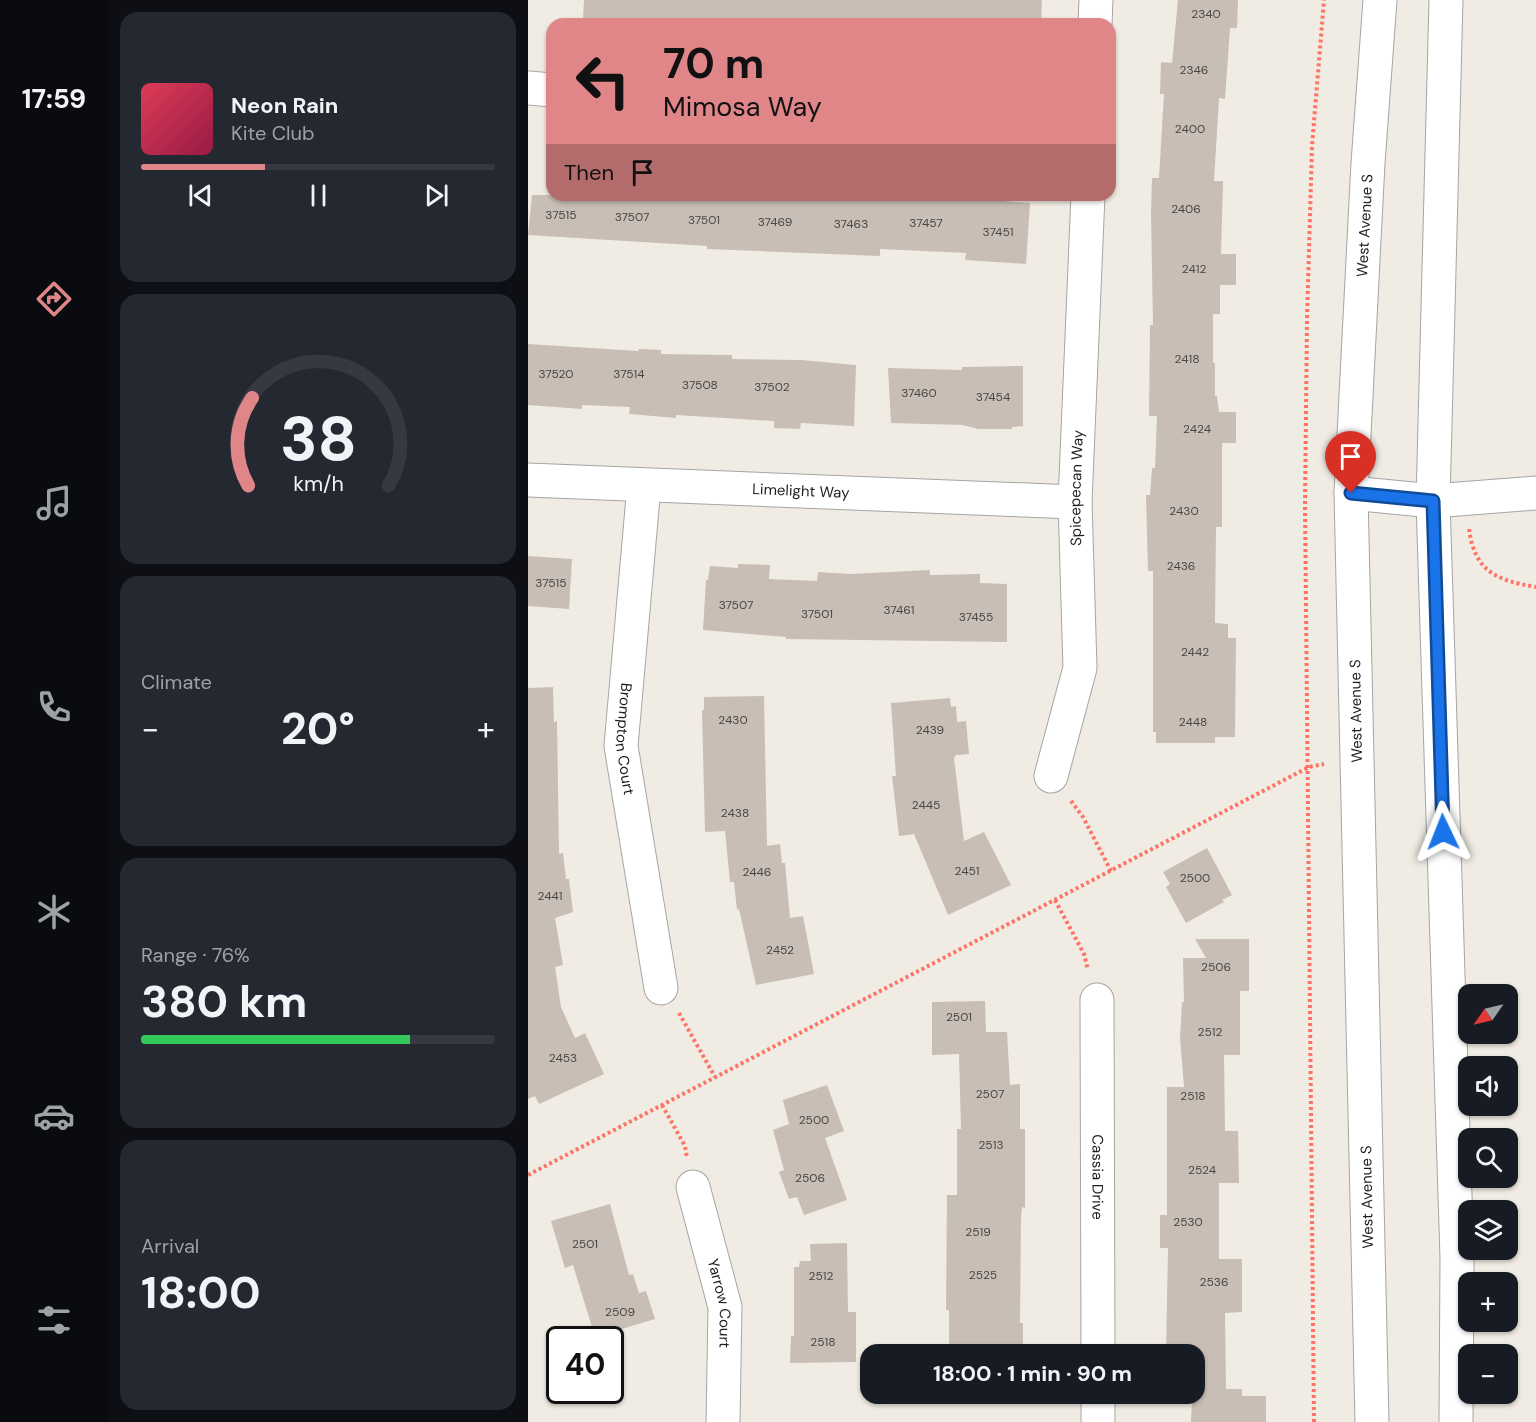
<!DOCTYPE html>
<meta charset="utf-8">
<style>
body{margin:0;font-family:"DM Sans",sans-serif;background:#242831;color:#f1f3f6;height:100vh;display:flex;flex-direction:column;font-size:22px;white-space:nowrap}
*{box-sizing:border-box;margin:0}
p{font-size:20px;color:#9ea1a6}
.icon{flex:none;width:33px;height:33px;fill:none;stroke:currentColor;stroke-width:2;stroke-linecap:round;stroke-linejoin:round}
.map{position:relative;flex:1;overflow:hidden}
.sheet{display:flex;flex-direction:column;gap:12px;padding:12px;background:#0d0f14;width:420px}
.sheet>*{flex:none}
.guide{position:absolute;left:18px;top:18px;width:570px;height:183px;border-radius:18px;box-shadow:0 2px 4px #0004;background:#e08688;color:#111;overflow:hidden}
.needle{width:39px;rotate:236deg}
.buttons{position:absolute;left:930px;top:984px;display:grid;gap:12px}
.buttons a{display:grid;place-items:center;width:60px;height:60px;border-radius:12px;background:#171b24;box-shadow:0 2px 4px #0004;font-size:30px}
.speed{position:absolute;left:18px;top:1326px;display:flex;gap:12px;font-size:30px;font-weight:700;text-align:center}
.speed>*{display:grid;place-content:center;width:78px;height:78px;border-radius:50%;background:#171b24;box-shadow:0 2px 4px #0004;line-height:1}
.speed .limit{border:3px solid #111;border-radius:9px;background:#fff;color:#111}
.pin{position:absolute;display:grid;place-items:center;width:51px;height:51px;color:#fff;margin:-62px -26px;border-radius:50% 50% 50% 0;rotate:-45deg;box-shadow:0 0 6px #0007}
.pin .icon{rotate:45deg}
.me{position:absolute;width:66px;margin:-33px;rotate:358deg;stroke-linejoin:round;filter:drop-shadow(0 0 4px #0008)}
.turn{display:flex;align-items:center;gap:21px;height:126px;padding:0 18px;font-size:27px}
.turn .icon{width:78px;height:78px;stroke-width:2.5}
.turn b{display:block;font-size:42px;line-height:51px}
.then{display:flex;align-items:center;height:57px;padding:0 18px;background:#0003;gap:12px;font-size:22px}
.big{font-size:45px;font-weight:700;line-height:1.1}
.sheet .card{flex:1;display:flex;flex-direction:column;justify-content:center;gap:9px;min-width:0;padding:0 21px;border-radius:18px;background:#242831}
.sheet .dial{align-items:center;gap:0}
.dial svg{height:156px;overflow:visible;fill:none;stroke:#363941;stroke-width:7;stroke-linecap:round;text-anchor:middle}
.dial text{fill:#f1f3f6;stroke:none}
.song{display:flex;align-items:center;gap:18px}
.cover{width:72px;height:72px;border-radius:9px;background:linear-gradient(135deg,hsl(350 70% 55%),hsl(340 70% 35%))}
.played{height:6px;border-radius:3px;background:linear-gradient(90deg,#e08688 35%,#363941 35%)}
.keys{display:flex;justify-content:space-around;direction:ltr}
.heat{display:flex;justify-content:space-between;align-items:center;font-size:33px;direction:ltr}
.charge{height:9px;border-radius:4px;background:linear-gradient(90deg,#34c759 76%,#363941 0)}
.trip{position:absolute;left:332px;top:1344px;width:345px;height:60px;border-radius:18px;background:#171b24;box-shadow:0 2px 4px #0004;font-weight:700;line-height:60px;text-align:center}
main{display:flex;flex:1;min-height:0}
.menu{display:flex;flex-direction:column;width:108px;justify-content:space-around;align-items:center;background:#090b0e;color:#9ea1a6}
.menu .icon{width:42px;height:42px}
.menu .current{color:#e08688}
.menu b{font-size:27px;color:#f1f3f6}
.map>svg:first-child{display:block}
.building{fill:#c8beb6}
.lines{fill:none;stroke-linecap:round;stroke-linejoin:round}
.minor-casing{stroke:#a5a5a5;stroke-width:35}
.path{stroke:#ff7365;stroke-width:4;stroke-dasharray:3 3;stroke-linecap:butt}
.minor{stroke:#fff;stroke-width:33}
.route-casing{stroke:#114b97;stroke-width:15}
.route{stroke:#1a73e8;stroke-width:10}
.labels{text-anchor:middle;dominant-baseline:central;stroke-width:4.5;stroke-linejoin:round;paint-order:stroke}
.number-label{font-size:12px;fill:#484644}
.street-label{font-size:15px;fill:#1e1e1e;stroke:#fff}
</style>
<main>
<nav class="menu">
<b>17:59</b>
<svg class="icon current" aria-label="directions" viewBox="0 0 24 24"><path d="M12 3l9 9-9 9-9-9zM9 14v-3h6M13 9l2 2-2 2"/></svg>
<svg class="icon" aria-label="music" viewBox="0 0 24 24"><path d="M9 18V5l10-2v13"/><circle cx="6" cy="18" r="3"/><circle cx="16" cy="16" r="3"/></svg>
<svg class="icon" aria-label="phone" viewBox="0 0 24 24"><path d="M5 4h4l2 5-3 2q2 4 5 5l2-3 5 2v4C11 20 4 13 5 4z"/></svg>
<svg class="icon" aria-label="climate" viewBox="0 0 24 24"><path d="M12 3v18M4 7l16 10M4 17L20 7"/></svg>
<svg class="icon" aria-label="car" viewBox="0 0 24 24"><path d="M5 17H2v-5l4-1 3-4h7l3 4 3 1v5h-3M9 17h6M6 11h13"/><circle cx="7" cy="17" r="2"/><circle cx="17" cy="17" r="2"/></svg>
<svg class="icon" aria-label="filters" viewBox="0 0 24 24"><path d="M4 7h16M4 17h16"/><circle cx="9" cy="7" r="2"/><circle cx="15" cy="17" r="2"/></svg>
</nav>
<section class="sheet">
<div class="card">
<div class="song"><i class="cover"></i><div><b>Neon Rain</b><p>Kite Club</p></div></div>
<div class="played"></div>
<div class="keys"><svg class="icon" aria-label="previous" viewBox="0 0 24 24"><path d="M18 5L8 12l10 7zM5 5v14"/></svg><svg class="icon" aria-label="pause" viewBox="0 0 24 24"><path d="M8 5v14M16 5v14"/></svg><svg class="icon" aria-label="next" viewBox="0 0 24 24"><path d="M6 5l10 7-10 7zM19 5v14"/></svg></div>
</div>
<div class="card dial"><svg viewBox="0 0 100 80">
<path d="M14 69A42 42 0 1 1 86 69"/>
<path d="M14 69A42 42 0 0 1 16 24" stroke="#e08688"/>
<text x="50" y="56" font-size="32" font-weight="700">38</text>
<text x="50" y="72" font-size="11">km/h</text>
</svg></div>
<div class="card"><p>Climate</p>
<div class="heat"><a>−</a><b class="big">20°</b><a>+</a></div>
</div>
<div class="card"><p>Range · 76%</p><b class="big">380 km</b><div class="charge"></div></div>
<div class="card"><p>Arrival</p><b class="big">18:00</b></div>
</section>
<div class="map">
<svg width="1008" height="1422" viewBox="0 0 1008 1422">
<rect width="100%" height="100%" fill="#f0ece3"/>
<g class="building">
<polygon points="56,0 514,0 513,24 176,24 126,20 125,24 122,24 55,19"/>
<polygon points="650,0 710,0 709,28 702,28 697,99 691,98 686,181 695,181 693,254 708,254 708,285 692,285 692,314 685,314 685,363 687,363 687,396 689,396 691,412 708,412 708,443 694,443 694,527 688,527 687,623 700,624 700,638 708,638 707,737 687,737 687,743 628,743 628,732 625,732 625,571 620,571 618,495 622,495 624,468 627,468 629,416 621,416 622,325 625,325 623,212 624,178 631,178 636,94 632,94 633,62 644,63"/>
<polygon points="4,195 475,195 474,201 502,203 498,264 437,260 438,253 352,249 352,256 327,255 179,249 179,246 0,235"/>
<polygon points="0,344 110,351 111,349 133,350 133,354 204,355 204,359 274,360 328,365 326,426 273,423 272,429 246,428 246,421 148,415 148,418 101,414 102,407 54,405 54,409 0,405"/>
<polygon points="495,366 495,426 484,427 484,429 450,429 435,425 363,423 360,368 434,370 434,367"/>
<polygon points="0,556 44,559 41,609 0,606"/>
<polygon points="210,564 242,565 241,579 289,581 290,572 322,574 402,570 402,575 452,574 452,583 479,584 479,642 258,639 258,637 175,630 178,580 180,580 182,566 210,568"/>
<polygon points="25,687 26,722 29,721 31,854 35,853 38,879 41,879 45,912 27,918 35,965 27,967 33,1007 47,1038 57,1033 76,1074 11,1104 7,1096 0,1099 0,688"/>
<polygon points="236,696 239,846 252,844 254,863 257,863 262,918 275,916 286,974 228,985 211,909 209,910 206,882 202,882 197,831 177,832 174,710 176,710 176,697"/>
<polygon points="422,698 423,707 428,706 429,722 438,721 441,754 428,755 426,758 436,841 456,832 483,885 420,915 386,834 371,836 364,776 368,776 363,703"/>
<polygon points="679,848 704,895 694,900 696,902 658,923 638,887 642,884 635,872"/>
<polygon points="667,939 721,939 721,991 712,991 712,1055 696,1055 697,1131 710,1131 711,1183 691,1183 691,1259 714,1259 714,1312 697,1313 698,1389 714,1389 714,1396 738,1396 738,1422 663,1422 666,1354 638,1354 640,1248 632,1248 632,1215 639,1215 639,1087 656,1087 652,1038 654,1002 656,1002 655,958 678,958"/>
<polygon points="457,1001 458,1032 479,1032 482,1085 492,1084 492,1129 497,1129 497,1208 494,1207 493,1218 492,1323 495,1323 495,1347 484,1347 484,1354 421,1354 421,1310 418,1310 419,1195 429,1195 429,1129 433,1129 431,1054 404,1055 404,1002"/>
<polygon points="299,1085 316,1131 297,1138 319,1200 276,1215 269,1197 261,1199 251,1172 256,1170 245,1130 261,1124 255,1100"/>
<polygon points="82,1204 101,1275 105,1274 111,1293 118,1291 127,1319 67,1337 45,1265 37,1268 23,1221"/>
<polygon points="319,1243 320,1312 328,1312 328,1362 262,1363 263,1336 266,1336 266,1267 271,1267 272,1261 283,1261 282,1244"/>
</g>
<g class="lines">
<g class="minor-casing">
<g id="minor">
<polyline points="918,0 905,501 929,1258 928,1422"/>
<polyline points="567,24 568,0"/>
<polyline points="0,88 24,90"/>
<path id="s1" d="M0,480L547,502"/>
<path id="s2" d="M116,486L93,746L133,988"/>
<polyline points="823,493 905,501 1008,493"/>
<path id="s3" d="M523,776L552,668L547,502L560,195"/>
<path id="s4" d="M569,1000L570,1354"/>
<path id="s5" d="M165,1187L197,1307L195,1422"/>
<polyline points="570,1394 570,1422"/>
<path id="s6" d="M844,1422L823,493L840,163L852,0"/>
</g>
</g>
<g class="path">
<path d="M941,529C947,572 968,580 1008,587"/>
<polyline points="543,801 555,817 583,871"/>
<polyline points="527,900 556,954 560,970"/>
<polyline points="151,1013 187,1077"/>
<polyline points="134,1105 157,1146 159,1158"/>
<polyline points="0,1175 781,767 796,764"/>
<polyline points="786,1422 777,505 779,319 784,146 796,0"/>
</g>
<use href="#minor" class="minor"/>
</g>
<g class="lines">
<g class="route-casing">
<polyline id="route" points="823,493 905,501 915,832"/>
</g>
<use href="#route" class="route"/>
</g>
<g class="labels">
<g class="number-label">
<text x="678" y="14">2340</text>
<text x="666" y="70">2346</text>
<text x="662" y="129">2400</text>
<text x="658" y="209">2406</text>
<text x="33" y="215">37515</text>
<text x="104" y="217">37507</text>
<text x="176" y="220">37501</text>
<text x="247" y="222">37469</text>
<text x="398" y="223">37457</text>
<text x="323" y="224">37463</text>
<text x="470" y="232">37451</text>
<text x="666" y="269">2412</text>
<text x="659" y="359">2418</text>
<text x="28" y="374">37520</text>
<text x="101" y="374">37514</text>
<text x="172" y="385">37508</text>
<text x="244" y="387">37502</text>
<text x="391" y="393">37460</text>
<text x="465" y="397">37454</text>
<text x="669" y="429">2424</text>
<text x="656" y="511">2430</text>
<text x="653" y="566">2436</text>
<text x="23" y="583">37515</text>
<text x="208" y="605">37507</text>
<text x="371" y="610">37461</text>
<text x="289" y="614">37501</text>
<text x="448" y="617">37455</text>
<text x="667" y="652">2442</text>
<text x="205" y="720">2430</text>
<text x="665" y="722">2448</text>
<text x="402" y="730">2439</text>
<text x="398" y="805">2445</text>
<text x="207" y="813">2438</text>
<text x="439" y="871">2451</text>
<text x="229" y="872">2446</text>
<text x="667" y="878">2500</text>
<text x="22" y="896">2441</text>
<text x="252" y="950">2452</text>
<text x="688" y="967">2506</text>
<text x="431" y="1017">2501</text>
<text x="682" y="1032">2512</text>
<text x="35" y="1058">2453</text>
<text x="462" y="1094">2507</text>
<text x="665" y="1096">2518</text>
<text x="286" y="1120">2500</text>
<text x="463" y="1145">2513</text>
<text x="674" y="1170">2524</text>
<text x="282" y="1178">2506</text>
<text x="660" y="1222">2530</text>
<text x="450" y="1232">2519</text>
<text x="57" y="1244">2501</text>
<text x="455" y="1275">2525</text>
<text x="293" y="1276">2512</text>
<text x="686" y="1282">2536</text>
<text x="92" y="1312">2509</text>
<text x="295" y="1342">2518</text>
</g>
<g class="street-label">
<text stroke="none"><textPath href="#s6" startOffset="1197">West Avenue S</textPath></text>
<text stroke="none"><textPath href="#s3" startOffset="292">Spicepecan Way</textPath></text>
<text stroke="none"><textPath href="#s1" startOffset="273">Limelight Way</textPath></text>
<text transform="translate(828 711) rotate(-91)">West Avenue S</text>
<text stroke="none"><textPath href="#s2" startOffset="254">Brompton Court</textPath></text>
<text stroke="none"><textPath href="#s4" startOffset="177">Cassia Drive</textPath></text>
<text transform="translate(839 1197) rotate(-91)">West Avenue S</text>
<text stroke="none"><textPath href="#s5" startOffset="120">Yarrow Court</textPath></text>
</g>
</g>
</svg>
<div class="buttons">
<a><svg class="needle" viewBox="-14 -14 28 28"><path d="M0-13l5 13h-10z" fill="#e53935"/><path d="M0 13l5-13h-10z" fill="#9ea1a6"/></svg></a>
<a><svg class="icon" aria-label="sound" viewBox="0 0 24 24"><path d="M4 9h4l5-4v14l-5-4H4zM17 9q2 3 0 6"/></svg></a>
<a><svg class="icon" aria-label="search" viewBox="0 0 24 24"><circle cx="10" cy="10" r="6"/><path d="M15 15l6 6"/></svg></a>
<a><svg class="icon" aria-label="layers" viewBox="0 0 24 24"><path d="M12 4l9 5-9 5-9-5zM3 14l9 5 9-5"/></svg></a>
<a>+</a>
<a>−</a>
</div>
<div class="speed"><div class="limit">40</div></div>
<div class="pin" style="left:823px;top:493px;background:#d93025"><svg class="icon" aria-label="arrive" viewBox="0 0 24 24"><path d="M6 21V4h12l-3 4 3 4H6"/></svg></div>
<svg class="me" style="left:915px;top:832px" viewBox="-20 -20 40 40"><path d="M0-17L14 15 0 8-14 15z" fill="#1a73e8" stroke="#fff" stroke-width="4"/></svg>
<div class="trip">18:00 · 1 min · 90 m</div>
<div class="guide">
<div class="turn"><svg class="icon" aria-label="left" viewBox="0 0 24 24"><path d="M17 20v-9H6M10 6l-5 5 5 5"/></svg><div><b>70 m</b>Mimosa Way</div></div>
<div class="then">Then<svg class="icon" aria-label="arrive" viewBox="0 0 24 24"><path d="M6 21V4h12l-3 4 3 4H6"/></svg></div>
</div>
</div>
</main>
